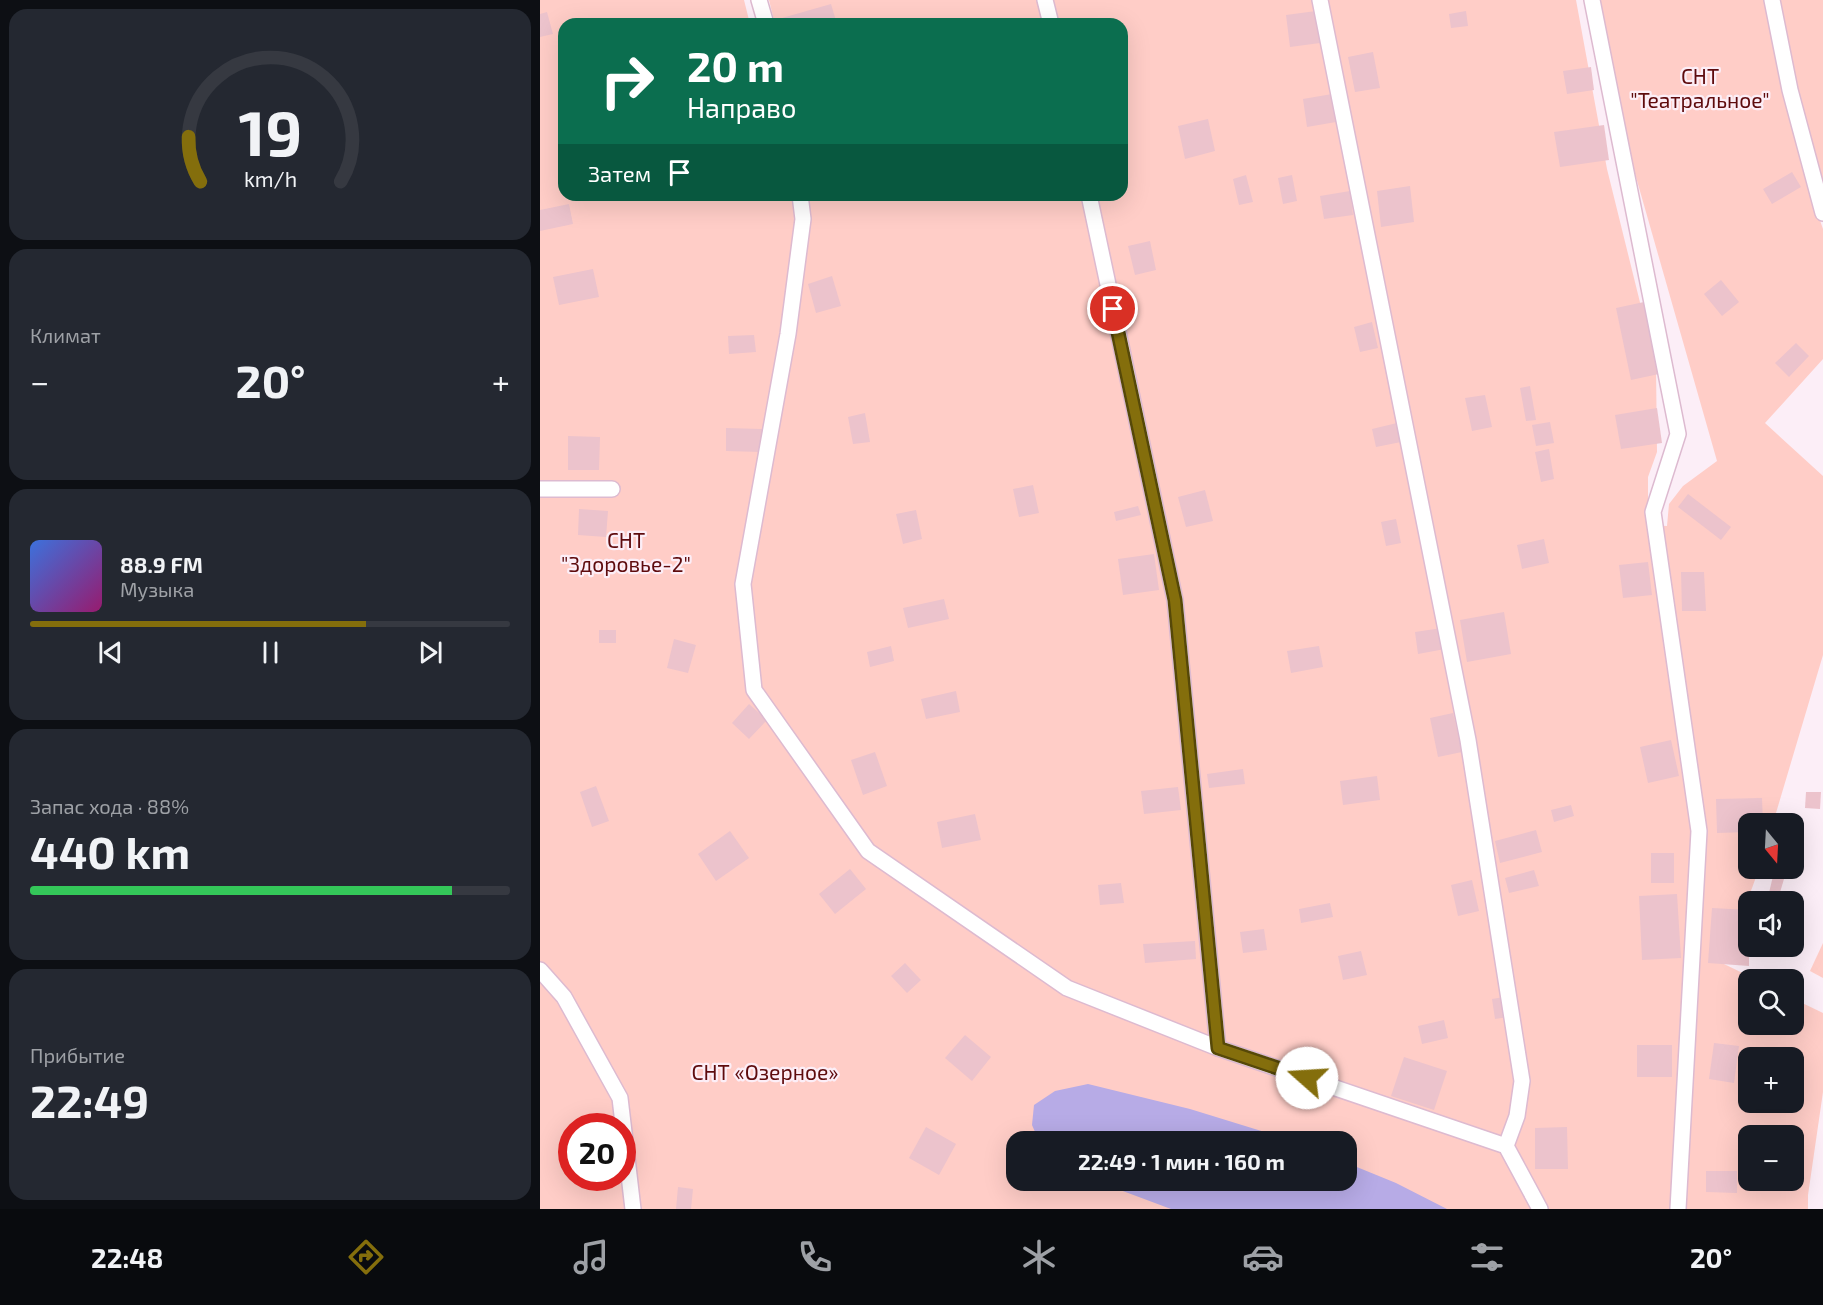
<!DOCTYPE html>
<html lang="ru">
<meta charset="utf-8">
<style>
body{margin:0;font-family:"Exo 2",sans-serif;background:#242831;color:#f1f3f6;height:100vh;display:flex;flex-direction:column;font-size:22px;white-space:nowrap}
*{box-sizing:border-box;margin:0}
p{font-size:20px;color:#9ea1a6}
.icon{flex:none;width:33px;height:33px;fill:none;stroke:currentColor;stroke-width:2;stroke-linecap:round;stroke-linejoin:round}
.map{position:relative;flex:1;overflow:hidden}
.side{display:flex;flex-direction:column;gap:9px;padding:9px;background:#0d0f14;width:540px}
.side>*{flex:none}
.hud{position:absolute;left:18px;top:18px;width:570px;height:183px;border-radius:18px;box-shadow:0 6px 24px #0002;background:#0b6e4f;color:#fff;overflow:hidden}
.needle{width:39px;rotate:162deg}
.buttons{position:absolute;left:1198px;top:813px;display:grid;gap:12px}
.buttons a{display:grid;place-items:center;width:66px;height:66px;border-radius:12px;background:#171b24;box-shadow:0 6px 24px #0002;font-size:30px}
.speed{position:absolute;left:18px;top:1113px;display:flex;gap:12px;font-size:30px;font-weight:700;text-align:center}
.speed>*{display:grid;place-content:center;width:78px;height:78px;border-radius:50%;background:#171b24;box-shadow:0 6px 24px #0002;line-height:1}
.speed .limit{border:9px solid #d22;background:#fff;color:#111}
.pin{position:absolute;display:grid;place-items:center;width:51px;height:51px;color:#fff;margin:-26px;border:3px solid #fff;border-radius:50%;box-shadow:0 2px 6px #0007}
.me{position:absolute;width:66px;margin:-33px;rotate:289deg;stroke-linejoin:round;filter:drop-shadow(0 0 4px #0008)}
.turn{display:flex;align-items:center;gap:21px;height:126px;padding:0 30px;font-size:27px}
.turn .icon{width:78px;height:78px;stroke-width:2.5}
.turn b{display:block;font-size:42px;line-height:51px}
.then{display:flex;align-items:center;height:57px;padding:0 30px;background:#0003;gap:12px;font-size:22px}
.big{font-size:45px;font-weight:700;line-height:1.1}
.side .card{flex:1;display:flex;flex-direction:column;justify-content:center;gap:9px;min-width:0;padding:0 21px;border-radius:18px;background:#242831}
.side .dial{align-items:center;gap:0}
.dial svg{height:156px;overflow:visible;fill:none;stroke:#363941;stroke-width:7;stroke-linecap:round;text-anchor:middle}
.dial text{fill:#f1f3f6;stroke:none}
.song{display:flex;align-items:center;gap:18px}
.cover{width:72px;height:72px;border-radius:9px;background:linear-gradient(135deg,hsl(220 70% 55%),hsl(320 70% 35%))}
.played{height:6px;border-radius:3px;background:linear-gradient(90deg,#846e0c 70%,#363941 70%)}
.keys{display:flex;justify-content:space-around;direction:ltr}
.heat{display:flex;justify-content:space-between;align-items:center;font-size:33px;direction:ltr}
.charge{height:9px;border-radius:4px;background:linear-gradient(90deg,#34c759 88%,#363941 0)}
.trip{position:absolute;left:466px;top:1131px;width:351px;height:60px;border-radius:18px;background:#171b24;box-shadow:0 6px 24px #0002;font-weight:700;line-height:60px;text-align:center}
.dock{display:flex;height:96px;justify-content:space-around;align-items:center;background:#090b0e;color:#9ea1a6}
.dock .icon{width:42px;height:42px}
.dock .selected{color:#846e0c}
.dock b{font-size:27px;color:#f1f3f6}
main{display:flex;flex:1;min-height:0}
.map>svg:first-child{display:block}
.green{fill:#ffcdc7;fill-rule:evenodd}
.water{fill:#b7abe6}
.building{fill:#ecc3cc}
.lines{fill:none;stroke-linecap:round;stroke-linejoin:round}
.lane-casing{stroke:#ddbad0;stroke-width:18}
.lane{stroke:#fff;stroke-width:15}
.route-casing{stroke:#564808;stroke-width:15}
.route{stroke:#846e0c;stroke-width:10}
.labels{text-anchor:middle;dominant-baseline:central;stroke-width:4.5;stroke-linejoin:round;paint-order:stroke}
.park-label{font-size:21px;fill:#5e0b0d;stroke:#fceef7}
</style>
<main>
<section class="side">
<div class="card dial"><svg viewBox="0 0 100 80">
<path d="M14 69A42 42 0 1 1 86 69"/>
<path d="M14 69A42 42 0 0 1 8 46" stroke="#846e0c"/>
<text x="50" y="56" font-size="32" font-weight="700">19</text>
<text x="50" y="72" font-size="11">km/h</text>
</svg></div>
<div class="card"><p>Климат</p>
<div class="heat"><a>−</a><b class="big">20°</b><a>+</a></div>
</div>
<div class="card">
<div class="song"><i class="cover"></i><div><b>88.9 FM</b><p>Музыка</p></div></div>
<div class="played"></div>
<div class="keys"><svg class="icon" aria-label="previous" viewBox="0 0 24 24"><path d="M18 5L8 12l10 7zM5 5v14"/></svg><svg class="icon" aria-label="pause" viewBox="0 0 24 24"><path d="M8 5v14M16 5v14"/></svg><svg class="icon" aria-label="next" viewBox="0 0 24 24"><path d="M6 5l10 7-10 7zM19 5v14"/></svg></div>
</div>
<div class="card"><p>Запас хода · 88%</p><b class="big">440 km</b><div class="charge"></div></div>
<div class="card"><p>Прибытие</p><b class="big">22:49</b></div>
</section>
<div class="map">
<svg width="1283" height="1209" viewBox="0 0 1283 1209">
<rect width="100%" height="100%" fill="#fceef7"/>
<g class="green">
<path d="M0,0H204L210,24H24V195H582V24H235L229,0H1036L1067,169L1116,367L1117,452L1108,477V525L1127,526L1129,504L1143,486L1177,461L1076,107L1057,0H1283V189L1271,195L1283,229V359L1225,423L1283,476V655L1233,823L1209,824V868L1219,869L1184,964L1215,979L1209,980V1024H1254V999L1283,1013V1092L1268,1195V1209H0ZM1209,1058H1254V1102H1209ZM32,1126H82V1178H32ZM1209,1136H1254V1180H1209ZM477,1142H807V1180H477Z"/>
<polygon points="1283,943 1283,978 1270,971"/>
</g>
<g class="water">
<polygon points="548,1084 650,1109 754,1141 499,1141 492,1125 494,1105 515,1091"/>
<polygon points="807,1163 856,1183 907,1209 631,1209 556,1181 807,1180"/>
</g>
<g class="building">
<polygon points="291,4 297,24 243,24 242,18"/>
<polygon points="776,11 780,43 750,47 746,15"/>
<polygon points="926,11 928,26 911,28 909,14"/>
<polygon points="7,12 13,34 0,37 0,14"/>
<polygon points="833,52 840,88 815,92 808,57"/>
<polygon points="1051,67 1054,90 1027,94 1023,71"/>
<polygon points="792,94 796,122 767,127 763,99"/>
<polygon points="668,119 675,151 645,159 638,126"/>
<polygon points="1064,125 1069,160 1020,167 1014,132"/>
<polygon points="1252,172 1261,187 1232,204 1223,189"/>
<polygon points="706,175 713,202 699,205 693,179"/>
<polygon points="752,175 757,201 743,204 738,178"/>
<polygon points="870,186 874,222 841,227 837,191"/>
<polygon points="810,191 813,215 784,219 780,196"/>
<polygon points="271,195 289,195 289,196 273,200"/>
<polygon points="29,204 33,224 0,231 0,210"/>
<polygon points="610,241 616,270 595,275 588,246"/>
<polygon points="53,269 59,297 19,305 13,277"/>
<polygon points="292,276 301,306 276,313 268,284"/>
<polygon points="1181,280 1199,302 1182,316 1164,294"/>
<polygon points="1104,302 1119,374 1091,380 1076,308"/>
<polygon points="832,322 838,348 820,352 814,327"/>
<polygon points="214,335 216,352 189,354 188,336"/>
<polygon points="1256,343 1269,356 1249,377 1235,363"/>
<polygon points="990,386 996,420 986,421 980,388"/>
<polygon points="945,395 952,427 932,431 925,398"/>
<polygon points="1117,408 1122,443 1081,449 1075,415"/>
<polygon points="325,413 330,442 313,444 308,417"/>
<polygon points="1010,422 1014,443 996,446 992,425"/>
<polygon points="857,423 861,442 836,447 832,429"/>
<polygon points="186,428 222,429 221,452 186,451"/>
<polygon points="28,436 60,437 59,470 28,470"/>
<polygon points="1009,449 1014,479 1001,482 995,452"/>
<polygon points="493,485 499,513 479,517 473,489"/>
<polygon points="665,490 673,521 646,527 638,497"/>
<polygon points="1148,494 1191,527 1181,540 1138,507"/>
<polygon points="598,506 601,515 576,521 574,512"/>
<polygon points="39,509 68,511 66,537 38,535"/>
<polygon points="376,510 382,539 363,544 356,514"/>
<polygon points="856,519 861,543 846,546 841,522"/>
<polygon points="1004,539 1009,563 982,569 977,545"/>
<polygon points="614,554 619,590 583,595 578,559"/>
<polygon points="1108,562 1112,595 1083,598 1079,565"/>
<polygon points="1141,572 1164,572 1166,611 1142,611"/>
<polygon points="404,599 409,619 368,628 363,608"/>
<polygon points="964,612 971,654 927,662 920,620"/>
<polygon points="902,628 905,649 878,654 875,632"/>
<rect x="59" y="630" width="17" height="13"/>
<polygon points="134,639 156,645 148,673 127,668"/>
<polygon points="351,646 354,661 330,667 327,652"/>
<polygon points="779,646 783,667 751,673 747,651"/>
<polygon points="416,691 420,712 386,719 381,699"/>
<polygon points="209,704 227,720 209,739 192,723"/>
<polygon points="913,713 922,752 898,757 890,718"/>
<polygon points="1131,740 1139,776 1108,783 1100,747"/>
<polygon points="335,752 347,786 323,795 311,760"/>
<polygon points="703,769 705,784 669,788 667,774"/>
<polygon points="837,776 840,800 803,805 800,781"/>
<polygon points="56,786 69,821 52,827 40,792"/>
<polygon points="638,787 641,810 604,814 601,791"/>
<polygon points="1266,792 1281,792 1280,809 1265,808"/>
<polygon points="1222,798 1223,824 1209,824 1209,832 1177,833 1176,799"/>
<polygon points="1031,805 1034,816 1014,822 1011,810"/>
<polygon points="435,814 441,840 402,848 397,822"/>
<polygon points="996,830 1002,852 960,863 955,841"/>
<polygon points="190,831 209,858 176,881 158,854"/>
<rect x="1111" y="853" width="23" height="30"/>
<polygon points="310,869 326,889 295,914 279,894"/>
<polygon points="994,870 999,886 969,893 965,878"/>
<polygon points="1233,876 1244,879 1238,899 1228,897"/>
<polygon points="932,880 939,911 918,916 911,885"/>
<polygon points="581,883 584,903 560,905 558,885"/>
<polygon points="1137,894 1141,958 1102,960 1099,896"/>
<polygon points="790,903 793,917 761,923 759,909"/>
<polygon points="1172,908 1209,910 1209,966 1168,963"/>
<polygon points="724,929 727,950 703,953 700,932"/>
<polygon points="655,941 656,959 605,963 603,944"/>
<polygon points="821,951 827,975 803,980 798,956"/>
<polygon points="365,963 381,980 367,993 351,976"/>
<polygon points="964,997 968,1017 955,1019 952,999"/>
<polygon points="904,1020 908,1038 882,1044 878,1026"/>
<polygon points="425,1035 451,1057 432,1081 405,1058"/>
<polygon points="1174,1043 1199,1046 1194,1083 1169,1079"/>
<rect x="1097" y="1045" width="35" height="32"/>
<polygon points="864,1057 907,1071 894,1110 851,1096"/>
<polygon points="386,1127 416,1144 399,1175 369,1158"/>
<polygon points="1027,1127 1028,1169 995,1169 995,1128"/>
<polygon points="1166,1171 1197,1171 1197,1193 1166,1192"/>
<polygon points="138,1187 153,1189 151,1209 136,1209"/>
</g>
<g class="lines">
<g class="lane-casing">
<g id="lane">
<polyline points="219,0 226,24"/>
<polyline points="505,0 511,24"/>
<polyline points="780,0 928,740 982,1081 977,1116 966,1146"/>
<polyline points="1052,0 1138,434 1113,512 1159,831 1138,1209"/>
<polyline points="1232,0 1250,90 1283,213"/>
<polyline points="260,195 263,219 248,334 203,584 214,690 328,851 527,988 678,1048 966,1146 1000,1209"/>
<polyline points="549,195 635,600 678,1048"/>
<polyline points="0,489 72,489"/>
<polyline points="0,970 24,997 80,1098 93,1209"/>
</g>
</g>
<use href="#lane" class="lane"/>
</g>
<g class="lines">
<g class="route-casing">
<polyline id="route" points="573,309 635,600 678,1048 767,1078"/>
</g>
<use href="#route" class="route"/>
</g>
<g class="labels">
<g class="park-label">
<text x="1160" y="75">СНТ<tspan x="1160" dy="24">"Театральное"</tspan></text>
<text x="86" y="539">СНТ<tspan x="86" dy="24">"Здоровье-2"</tspan></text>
<text x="225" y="1071">СНТ «Озерное»</text>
</g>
</g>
</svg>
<div class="buttons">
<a><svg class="needle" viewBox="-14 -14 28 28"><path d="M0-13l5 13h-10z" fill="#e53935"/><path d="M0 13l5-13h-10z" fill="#9ea1a6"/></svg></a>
<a><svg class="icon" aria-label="sound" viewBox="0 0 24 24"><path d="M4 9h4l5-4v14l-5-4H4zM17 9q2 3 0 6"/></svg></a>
<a><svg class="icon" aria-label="search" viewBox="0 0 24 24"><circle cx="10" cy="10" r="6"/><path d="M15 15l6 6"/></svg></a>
<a>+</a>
<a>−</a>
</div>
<div class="speed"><div class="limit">20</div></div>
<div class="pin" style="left:573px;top:309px;background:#d93025"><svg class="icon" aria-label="arrive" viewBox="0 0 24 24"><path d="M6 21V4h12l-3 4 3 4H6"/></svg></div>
<svg class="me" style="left:767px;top:1078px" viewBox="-20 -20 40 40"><circle r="19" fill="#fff"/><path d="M0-13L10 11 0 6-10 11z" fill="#846e0c"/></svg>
<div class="trip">22:49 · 1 мин · 160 m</div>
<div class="hud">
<div class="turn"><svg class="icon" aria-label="right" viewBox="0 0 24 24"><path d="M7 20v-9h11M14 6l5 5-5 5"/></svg><div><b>20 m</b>Направо</div></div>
<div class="then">Затем<svg class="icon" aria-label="arrive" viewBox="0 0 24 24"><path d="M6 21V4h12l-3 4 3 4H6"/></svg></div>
</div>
</div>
</main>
<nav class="dock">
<b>22:48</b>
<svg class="icon selected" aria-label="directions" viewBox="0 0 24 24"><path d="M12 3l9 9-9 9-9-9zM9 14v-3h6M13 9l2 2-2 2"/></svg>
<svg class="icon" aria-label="music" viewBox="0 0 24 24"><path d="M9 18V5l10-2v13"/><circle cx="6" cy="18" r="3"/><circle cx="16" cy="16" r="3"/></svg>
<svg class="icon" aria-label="phone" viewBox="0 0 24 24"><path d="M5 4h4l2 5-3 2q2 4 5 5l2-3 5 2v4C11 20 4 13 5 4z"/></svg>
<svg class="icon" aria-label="climate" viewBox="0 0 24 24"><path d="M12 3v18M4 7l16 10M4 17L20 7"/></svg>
<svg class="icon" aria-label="car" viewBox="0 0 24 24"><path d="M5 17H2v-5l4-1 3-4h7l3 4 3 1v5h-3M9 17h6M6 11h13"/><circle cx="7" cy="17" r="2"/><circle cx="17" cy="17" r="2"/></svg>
<svg class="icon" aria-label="filters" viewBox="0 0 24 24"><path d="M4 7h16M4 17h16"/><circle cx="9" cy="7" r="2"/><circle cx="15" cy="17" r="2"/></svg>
<b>20°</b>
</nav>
